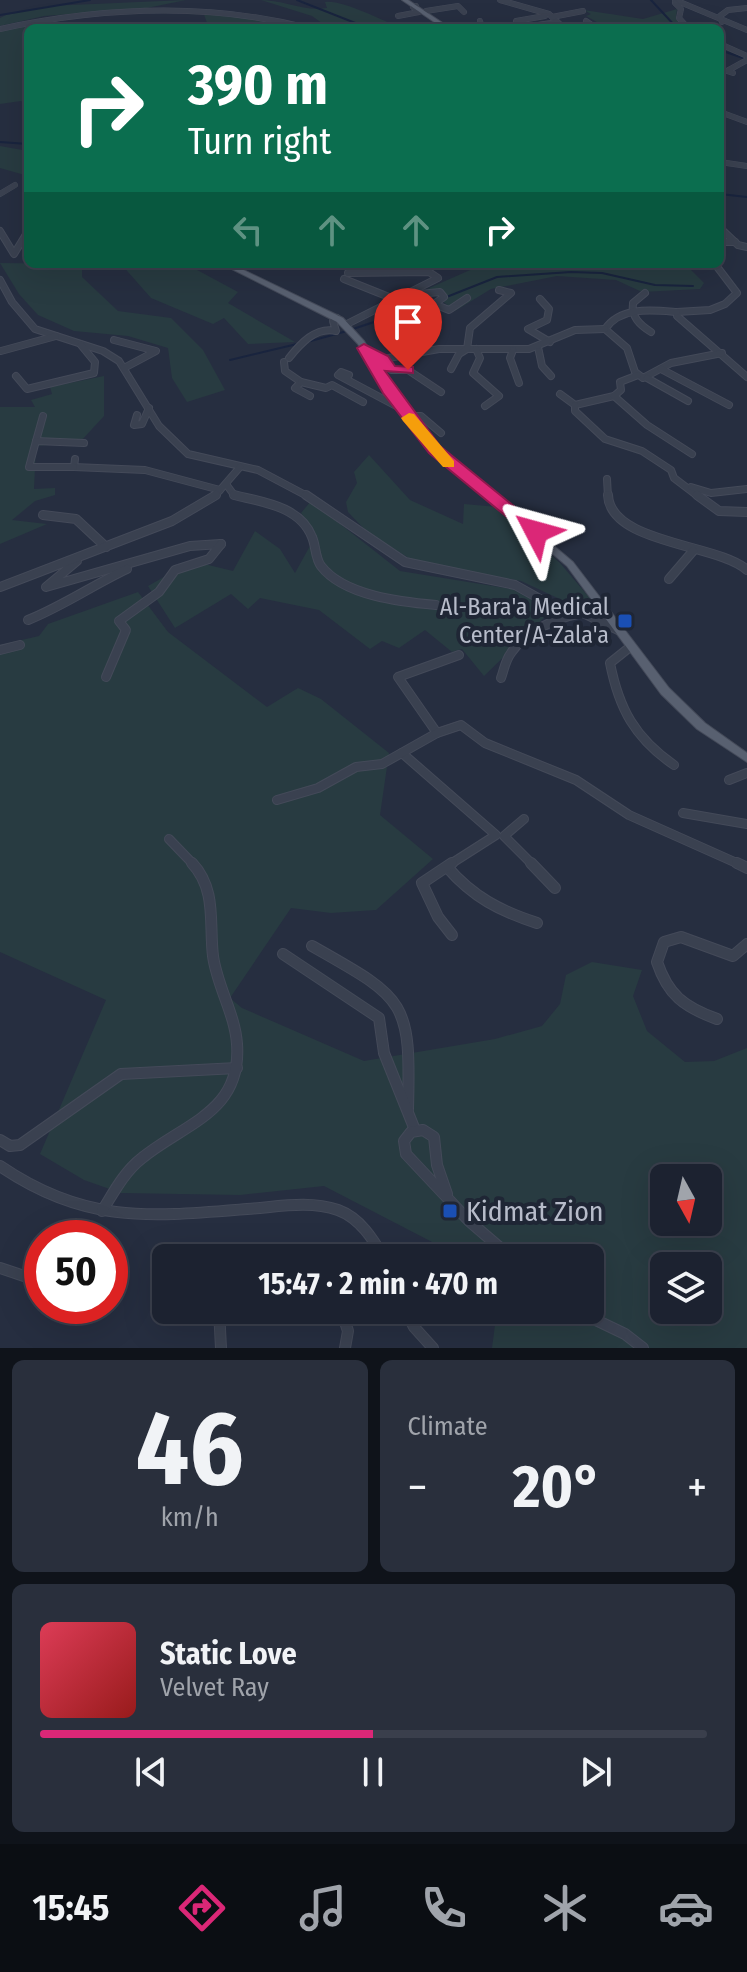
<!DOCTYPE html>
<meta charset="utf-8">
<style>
body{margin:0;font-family:"Fira Sans Condensed",sans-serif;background:#292f3c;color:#f1f3f6;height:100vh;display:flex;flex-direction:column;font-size:30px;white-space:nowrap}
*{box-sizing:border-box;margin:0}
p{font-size:26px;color:#a0a4ab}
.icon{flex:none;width:44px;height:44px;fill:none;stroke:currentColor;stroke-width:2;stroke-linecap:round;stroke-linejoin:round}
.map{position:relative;height:1348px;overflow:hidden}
.panel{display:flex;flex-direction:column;gap:12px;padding:12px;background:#0f131a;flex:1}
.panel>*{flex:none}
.hud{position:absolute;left:24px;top:24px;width:700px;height:244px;border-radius:12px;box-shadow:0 8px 32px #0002,0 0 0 2px #3a3f4c;background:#0b6e4f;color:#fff;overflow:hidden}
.needle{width:52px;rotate:172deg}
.fabs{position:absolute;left:650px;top:1164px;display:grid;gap:16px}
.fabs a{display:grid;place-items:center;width:72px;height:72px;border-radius:12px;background:#1c2230;box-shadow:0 8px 32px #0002,0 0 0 2px #3a3f4c;font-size:40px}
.speed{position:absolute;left:24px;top:1220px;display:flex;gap:16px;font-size:40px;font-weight:700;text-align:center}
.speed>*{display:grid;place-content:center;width:104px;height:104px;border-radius:50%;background:#1c2230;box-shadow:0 8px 32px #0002,0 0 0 2px #3a3f4c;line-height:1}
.speed .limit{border:12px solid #d22;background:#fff;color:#111}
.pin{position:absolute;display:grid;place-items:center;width:68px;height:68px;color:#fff;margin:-82px -34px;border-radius:50% 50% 50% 0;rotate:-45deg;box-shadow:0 0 8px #0007}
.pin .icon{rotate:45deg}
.me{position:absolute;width:88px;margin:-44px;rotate:309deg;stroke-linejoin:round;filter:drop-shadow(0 0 6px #0008)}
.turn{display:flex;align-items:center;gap:28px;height:168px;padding:0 32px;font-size:36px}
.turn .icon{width:104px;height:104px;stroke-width:2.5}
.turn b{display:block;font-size:56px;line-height:68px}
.lanes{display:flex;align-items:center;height:76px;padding:0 32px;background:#0003;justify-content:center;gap:40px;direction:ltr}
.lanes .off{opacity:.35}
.big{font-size:60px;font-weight:700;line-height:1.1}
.panel .card{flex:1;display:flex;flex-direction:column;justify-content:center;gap:12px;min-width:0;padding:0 28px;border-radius:12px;background:#292f3c}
.panel .dial{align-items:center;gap:0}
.dial b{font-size:104px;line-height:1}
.song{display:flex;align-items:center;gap:24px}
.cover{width:96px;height:96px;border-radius:12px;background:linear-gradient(135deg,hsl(350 70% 55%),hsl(0 70% 35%))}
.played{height:8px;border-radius:4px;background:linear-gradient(90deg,#db2777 50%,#3a3f4c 50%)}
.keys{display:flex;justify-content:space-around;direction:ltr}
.heat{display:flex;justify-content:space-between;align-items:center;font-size:44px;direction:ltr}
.panel .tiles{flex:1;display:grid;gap:12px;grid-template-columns:1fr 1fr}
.card:last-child{grid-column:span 2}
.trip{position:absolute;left:152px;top:1244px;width:452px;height:80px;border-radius:12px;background:#1c2230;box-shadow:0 8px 32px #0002,0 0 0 2px #3a3f4c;font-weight:700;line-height:80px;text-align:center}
.tabs{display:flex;height:128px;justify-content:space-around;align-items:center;background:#0b0e13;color:#a0a4ab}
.tabs .icon{width:56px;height:56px}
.tabs .active{color:#db2777}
.tabs b{font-size:36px;color:#f1f3f6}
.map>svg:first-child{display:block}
.green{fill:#283b41;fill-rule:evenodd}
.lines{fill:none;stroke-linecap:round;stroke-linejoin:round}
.stream{stroke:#19243e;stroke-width:2}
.minor-far3-casing{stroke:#444a59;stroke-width:6}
.minor-far2-casing{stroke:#444a59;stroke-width:8}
.minor-far1-casing{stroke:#444a59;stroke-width:10}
.minor-casing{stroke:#444a59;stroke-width:12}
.major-casing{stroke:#444a59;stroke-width:2}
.minor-far3{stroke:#3a4150;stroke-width:5}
.minor-far2{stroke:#3a4150;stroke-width:6}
.minor-far1{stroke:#3a4150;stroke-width:8}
.minor{stroke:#3a4150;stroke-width:10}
.major{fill:#586070;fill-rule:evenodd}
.route{fill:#db2777;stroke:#8e194d;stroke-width:2}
.slow{fill:#f59e0b}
.transit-dot{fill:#1a4fb4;stroke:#1f2635;stroke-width:3}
.labels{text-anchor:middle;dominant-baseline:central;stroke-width:8;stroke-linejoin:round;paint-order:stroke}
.poi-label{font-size:24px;fill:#b7bcca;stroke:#1f2635;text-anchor:end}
.near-poi-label{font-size:28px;fill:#b7bcca;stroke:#1f2635;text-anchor:start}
</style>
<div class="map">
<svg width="747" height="1348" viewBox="0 0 747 1348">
<rect width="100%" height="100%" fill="#262e40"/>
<g class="green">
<polygon points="186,0 147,8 44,16 0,26 0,18 6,15 48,6"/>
<path d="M261,0C284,0 305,12 327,8L325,2C343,0 381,20 401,28H329L312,16Z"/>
<polygon points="677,9 676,18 686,28 637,28 625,22 606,27 586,16 591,14 584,10 643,19"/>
<polygon points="203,12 265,18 291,28 209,28"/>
<polygon points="26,24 50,28 28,28 28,105 21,101 0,104 0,31"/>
<polygon points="0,146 28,151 28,176 0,168"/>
<polygon points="0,263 82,264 82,277 118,311 171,318 203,350 225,390 187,402 172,378 168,348 128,336 74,331 38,315 19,294"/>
<polygon points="121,264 186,264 238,292 228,303 295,342 248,344 224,318 213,324 151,298"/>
<polygon points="476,264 685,264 704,283 700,289 642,292 616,280 557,276 491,289 455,311 427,289 477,267"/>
<polygon points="104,376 104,416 80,442 36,446 34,489 55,488 55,495 35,501 12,520 47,524 0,544 0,407 35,407 31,400 52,394 50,387"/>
<polygon points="369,455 410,500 463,524 464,504 498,507 560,563 611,623 521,581 415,562 367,532 348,512 346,502 357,483 354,472"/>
<polygon points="311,501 400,571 512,589 552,610 484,676 462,649 452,652 425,630 399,648 382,641 370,649 319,610 260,598 248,609 231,594 175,628 148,586 192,561 233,571 255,531 280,549 295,573 316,535 301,513"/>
<path d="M138,592L168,632L267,707L298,688L321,699L389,753L380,815L433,859L376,910L331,913L291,908L230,998L242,1008L364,1061L495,1039L542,1026L560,1004L566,975L592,962L642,970L633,996L647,1031L685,1062L714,1061L747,1048V1348H492L497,1310H590V1258H463L324,1186L240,1195L121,1193L84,1180L40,1154L106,1000L0,952V645L39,636L48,624ZM664,1178H708V1222H664ZM664,1266H708V1310H664Z"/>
</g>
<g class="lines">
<g class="stream">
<polyline points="297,0 368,28"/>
<polyline points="651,0 677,28"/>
<polyline points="0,15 90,0"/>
<polyline points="720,50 746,59"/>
<polyline points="0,142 28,144"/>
<polyline points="720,194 747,197"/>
<polyline points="444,298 497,277 571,272 602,273 655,285 693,286"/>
<polyline points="353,329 431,303"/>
<polyline points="307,342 347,331"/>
<polyline points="230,360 297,344"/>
</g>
<g class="minor-far3-casing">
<g id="minor-far3">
<polyline points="500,0 549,14 564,28"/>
<polyline points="675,0 747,30"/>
<polyline points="675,3 681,9 679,18 688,28"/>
<polyline points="426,11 458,6 464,12"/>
<polyline points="398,16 419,12 413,7 416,6"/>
<polyline points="552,17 583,11"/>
<polyline points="480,21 482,28"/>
<polyline points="586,21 596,28"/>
<polyline points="722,22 720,16 728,10 747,8"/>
<polyline points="521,25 516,21 545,16"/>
<polyline points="541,28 538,25 557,22"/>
<path d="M0,29C103,7 206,2 308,28"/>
<polyline points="720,44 747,56"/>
<polyline points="733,73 727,71 747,60"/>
<polyline points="720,112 747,122"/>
<polyline points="720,162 747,166"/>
<polyline points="0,194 15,185"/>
</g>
</g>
<g class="minor-far2-casing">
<g id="minor-far2">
<polyline points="720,228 738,245 747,247"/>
<polyline points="0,231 14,254 28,231"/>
<polyline points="720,242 735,242"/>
<polyline points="715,264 737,293 725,304 710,310 677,312 677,316 747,377"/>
<polyline points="344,279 399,301"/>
<polyline points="0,280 12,302 35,329 103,351 119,361 159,426 188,454 258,470 309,497"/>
<path d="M645,293L633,303C631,317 640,325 651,332"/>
<polyline points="419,294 440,292 444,297 434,304 449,310 467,298"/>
<polyline points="540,299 549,309 547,320 528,329 550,342"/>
<path d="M677,312C652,310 621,306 605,329L627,348L635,372L643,378L671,363L722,353"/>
<polyline points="345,325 438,278 429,272 348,273"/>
<polyline points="114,340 156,351 124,368"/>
<polyline points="538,347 542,366 551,376"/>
<polyline points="364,348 383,359 439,349 529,349 575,330 605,329"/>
<polyline points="476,349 480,358 473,373 499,396 485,406"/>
<polyline points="513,350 510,358 519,383"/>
<polyline points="1,351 56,336"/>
<path d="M289,358C300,344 316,326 336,331L333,321L337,318"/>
<polyline points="383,359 391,370 408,370 441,392"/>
<polyline points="284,362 285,371 301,382 295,388 310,396"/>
<polyline points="451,369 459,354 467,349 470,328 511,293 499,290"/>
<polyline points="661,369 729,405"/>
<polyline points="349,375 341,372 338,375 402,409"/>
<polyline points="16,376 27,389 94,373 95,362 81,345"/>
<polyline points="647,378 688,401"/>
<polyline points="301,382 326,388 332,385 363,402"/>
<polyline points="560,394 575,405 614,396 621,390 620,382 638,375"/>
<polyline points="614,396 647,425 692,454"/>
<polyline points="575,405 575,411 605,439 642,451 671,470 674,478 699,497"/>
<polyline points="137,415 134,425 142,424 149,408"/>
<polyline points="408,416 421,416 441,433"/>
<polyline points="36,441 43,416"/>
<polyline points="75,459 74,467 145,470 220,490"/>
<polyline points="74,467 29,467 36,441 84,443"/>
<polyline points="607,479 608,497"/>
<polyline points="226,484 234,495 242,497"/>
<polyline points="691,487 711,493 747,489"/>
<polyline points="214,497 240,467"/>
</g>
</g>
<g class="minor-far1-casing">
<g id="minor-far1">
<path d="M234,495C262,502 300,506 312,537C316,546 315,558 321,566C344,596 402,602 436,605"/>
<polyline points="306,495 405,562 515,585 549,604 583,613 618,630"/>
<path d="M608,495C610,544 719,544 747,570"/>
<polyline points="697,495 719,511 747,512"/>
<polyline points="43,515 76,519 106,547"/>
<polyline points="77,561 46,587 190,546 221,544"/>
<polyline points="669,579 693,551"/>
<polyline points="0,587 172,521 216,495"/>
<path d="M28,620C63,606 93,585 127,569"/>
<path d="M630,647L610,663C619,709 635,738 674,765"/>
<polyline points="0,650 20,645"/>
<polyline points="106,677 126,630 119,621 159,592 175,570 209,559 221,544"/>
<path d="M501,678C504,670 505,661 511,653C524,633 555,618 578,614"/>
<polyline points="437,733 398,677 459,655"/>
<polyline points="402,753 496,835 449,865"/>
<polyline points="729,780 747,773"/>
<polyline points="277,800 318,788 356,767 382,764 437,733 461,725 485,743 576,780 629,815 741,865"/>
<polyline points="683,813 747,824"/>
<polyline points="524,819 504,836 533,865"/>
<polyline points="169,839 194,865"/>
</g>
</g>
<g class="minor-casing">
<g id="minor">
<polyline points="531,863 555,888"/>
<polyline points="737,863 747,868"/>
<path d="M447,867C473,897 500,911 537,923"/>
<polyline points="452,935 438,917 422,883 452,863"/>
<path d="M312,946C406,999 411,1000 408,1109"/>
<polyline points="283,954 379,1018 384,1053 415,1130"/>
<path d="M717,1019C684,1007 668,995 657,962L664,942L681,937L733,956L747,944"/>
<polyline points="0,1140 10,1146 20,1145 121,1074 237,1068"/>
<path d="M0,1166C85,1224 149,1217 247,1209C277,1207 309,1200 338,1210C360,1218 373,1239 384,1258"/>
<polyline points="447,1194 437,1165 434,1137 423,1130 411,1132 404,1141 406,1154 469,1221 512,1258"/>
<path d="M102,1211C114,1192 124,1172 142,1158C185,1123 242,1112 237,1044C235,1014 217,986 213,956C209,923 217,890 192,863"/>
<polyline points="93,1238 96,1232"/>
<polyline points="0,1268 24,1276 42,1274"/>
<polyline points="219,1310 221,1348"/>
<polyline points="341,1310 348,1331 345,1348"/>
<polyline points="405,1310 414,1327 433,1348"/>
<polyline points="575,1310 625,1334 643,1348"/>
</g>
</g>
<g class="major-casing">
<g id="major">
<polygon points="402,0 408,0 450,28 443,28"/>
<polygon points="222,264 231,264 343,318 364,341 388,382 438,448 573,562 669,688 705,723 747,753 747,762 697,729 661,694 567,566 432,452 380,383 358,344 337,322"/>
</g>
</g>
<use href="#minor-far3" class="minor-far3"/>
<use href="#minor-far2" class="minor-far2"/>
<use href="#minor-far1" class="minor-far1"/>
<use href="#minor" class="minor"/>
<use href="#major" class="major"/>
</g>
<polygon class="route" points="364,344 388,356 395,366 413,367 413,373 385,371 440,446 542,529 542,536 530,536 429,453 383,393 357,348"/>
<polygon class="slow" points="409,413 414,414 454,461 454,467 443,467 403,421 401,418"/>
<g class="transit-dot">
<rect x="617" y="613" width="16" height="16" rx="4"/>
<rect x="442" y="1203" width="16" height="16" rx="4"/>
</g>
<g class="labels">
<g class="poi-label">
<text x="609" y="607">Al-Bara'a Medical<tspan x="609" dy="28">Center/A-Zala'a</tspan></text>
</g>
<g class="near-poi-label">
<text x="466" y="1211">Kidmat Zion</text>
</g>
</g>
</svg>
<div class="fabs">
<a><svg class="needle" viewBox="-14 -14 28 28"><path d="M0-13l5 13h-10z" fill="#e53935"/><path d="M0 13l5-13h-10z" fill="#a0a4ab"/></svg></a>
<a><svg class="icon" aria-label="layers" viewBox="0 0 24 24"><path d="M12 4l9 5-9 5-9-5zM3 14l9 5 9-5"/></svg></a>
</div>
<div class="speed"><div class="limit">50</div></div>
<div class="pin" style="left:408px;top:370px;background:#d93025"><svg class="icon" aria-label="arrive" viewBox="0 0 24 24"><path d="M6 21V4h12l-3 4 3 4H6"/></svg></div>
<svg class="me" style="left:536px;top:532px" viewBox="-20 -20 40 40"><path d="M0-17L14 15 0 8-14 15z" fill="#db2777" stroke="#fff" stroke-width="4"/></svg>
<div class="trip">15:47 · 2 min · 470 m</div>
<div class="hud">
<div class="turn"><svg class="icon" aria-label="right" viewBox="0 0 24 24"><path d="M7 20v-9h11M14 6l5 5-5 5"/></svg><div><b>390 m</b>Turn right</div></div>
<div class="lanes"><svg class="icon off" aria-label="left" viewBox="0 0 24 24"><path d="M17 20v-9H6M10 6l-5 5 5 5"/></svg><svg class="icon off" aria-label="ahead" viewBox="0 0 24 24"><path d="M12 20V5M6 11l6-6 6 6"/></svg><svg class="icon off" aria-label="ahead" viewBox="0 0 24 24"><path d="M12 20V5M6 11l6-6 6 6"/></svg><svg class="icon" aria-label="right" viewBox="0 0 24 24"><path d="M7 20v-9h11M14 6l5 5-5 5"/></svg></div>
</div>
</div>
<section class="panel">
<div class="tiles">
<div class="card dial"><b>46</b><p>km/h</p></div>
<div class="card"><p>Climate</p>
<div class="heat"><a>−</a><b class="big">20°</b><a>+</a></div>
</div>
<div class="card">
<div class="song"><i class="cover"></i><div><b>Static Love</b><p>Velvet Ray</p></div></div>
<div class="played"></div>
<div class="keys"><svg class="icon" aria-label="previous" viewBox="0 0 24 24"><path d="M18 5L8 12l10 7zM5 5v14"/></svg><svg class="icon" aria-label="pause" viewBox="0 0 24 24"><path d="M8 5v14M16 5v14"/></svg><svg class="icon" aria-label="next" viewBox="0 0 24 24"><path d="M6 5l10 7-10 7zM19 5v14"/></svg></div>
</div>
</div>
</section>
<nav class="tabs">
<b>15:45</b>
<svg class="icon active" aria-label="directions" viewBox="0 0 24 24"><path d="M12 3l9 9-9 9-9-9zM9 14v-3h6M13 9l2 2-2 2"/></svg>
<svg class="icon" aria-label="music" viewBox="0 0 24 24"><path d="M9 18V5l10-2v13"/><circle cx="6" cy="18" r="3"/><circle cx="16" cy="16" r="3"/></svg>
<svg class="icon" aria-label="phone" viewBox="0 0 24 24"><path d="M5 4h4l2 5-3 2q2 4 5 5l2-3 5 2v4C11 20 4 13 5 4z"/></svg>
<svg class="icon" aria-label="climate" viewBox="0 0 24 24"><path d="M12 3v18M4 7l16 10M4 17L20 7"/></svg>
<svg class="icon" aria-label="car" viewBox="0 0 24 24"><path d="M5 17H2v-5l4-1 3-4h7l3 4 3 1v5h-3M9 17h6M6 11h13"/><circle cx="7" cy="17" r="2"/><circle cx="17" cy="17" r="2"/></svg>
</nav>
